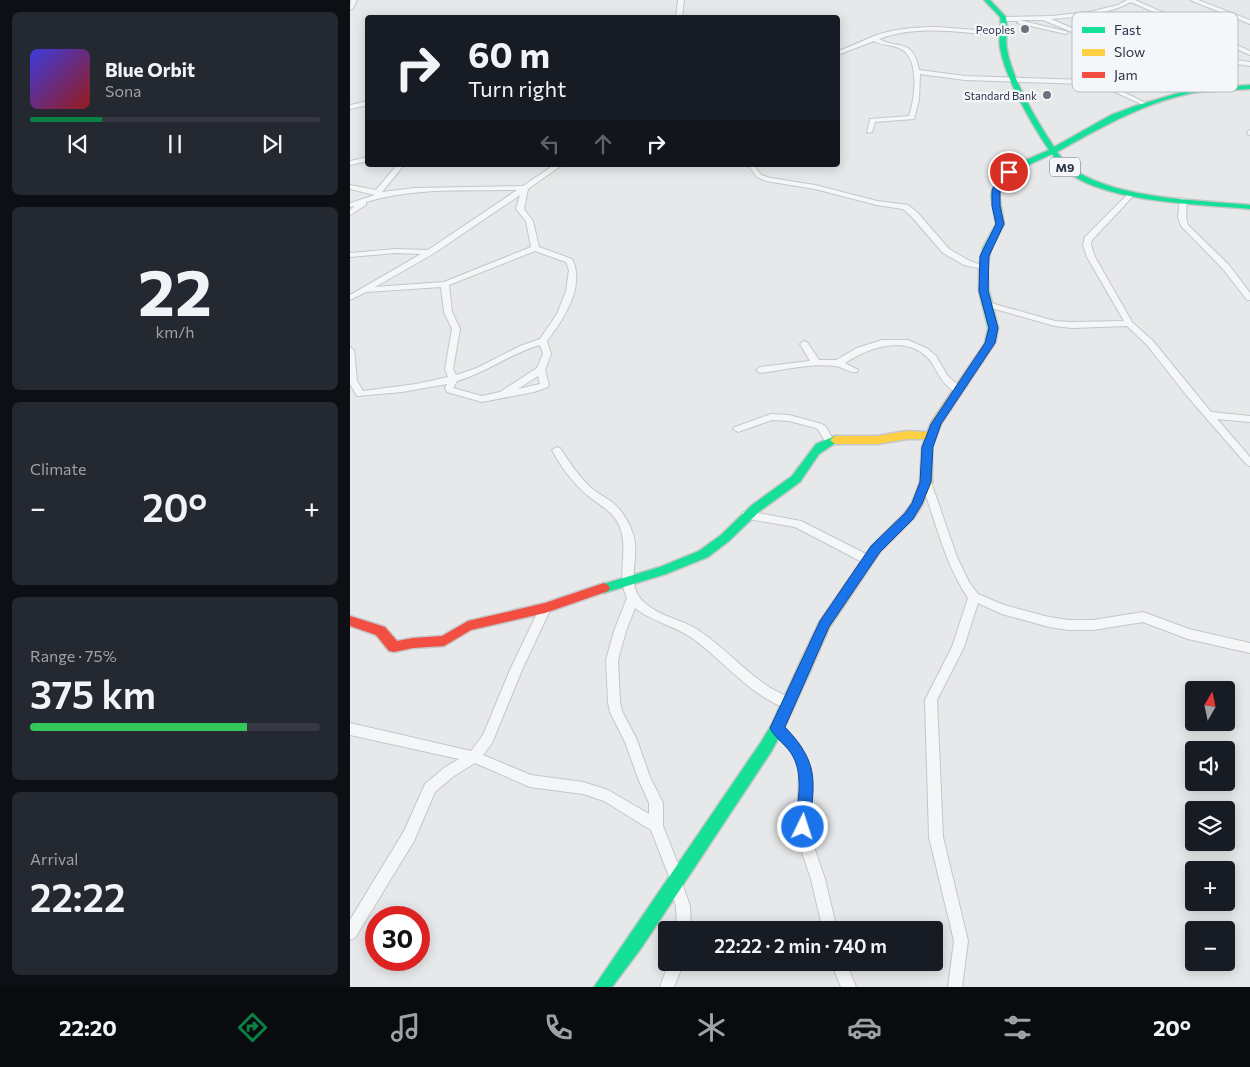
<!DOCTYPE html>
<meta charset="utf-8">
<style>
body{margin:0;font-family:Commissioner,sans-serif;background:#242831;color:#f1f3f6;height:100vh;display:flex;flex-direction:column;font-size:19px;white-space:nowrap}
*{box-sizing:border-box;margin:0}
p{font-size:16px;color:#9ea1a6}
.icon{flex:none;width:28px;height:28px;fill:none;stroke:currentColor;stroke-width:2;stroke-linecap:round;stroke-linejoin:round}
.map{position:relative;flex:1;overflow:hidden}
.sheet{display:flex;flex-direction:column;gap:12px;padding:12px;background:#0d0f14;width:350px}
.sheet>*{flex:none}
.guide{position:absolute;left:15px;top:15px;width:475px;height:152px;border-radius:5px;box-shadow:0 2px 12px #0003;background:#171b24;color:#f1f3f6;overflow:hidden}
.needle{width:32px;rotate:9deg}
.tools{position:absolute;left:835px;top:681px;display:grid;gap:10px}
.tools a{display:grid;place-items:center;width:50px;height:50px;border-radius:5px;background:#171b24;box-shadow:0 2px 12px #0003;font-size:25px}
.speed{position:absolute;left:15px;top:906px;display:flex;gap:10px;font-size:25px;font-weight:700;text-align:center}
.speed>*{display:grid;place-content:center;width:65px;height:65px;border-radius:50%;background:#171b24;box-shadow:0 2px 12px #0003;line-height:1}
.speed .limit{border:8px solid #d22;background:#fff;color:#111}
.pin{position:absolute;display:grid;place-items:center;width:42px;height:42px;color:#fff;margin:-21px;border:2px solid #fff;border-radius:50%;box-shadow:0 1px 5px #0007}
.me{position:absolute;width:55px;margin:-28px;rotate:4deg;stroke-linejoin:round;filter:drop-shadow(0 0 4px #0008)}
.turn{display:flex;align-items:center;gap:18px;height:105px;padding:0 20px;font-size:22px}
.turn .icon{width:65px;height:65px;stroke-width:2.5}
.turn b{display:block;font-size:35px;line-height:42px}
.lanes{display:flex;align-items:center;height:48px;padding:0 20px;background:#0003;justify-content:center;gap:25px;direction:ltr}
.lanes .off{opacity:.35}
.big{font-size:38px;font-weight:600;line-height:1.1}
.sheet .card{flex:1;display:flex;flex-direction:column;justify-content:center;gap:8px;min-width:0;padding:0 18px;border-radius:8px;background:#242831}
.sheet .dial{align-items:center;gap:0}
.dial b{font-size:65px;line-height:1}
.song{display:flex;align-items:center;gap:15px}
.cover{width:60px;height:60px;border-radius:8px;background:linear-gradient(135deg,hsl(240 70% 55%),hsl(0 70% 35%))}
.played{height:5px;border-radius:2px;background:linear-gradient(90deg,#0b8043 25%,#363941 25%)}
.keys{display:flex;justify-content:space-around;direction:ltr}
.heat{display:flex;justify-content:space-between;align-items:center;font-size:28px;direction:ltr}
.charge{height:8px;border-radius:4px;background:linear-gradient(90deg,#34c759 75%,#363941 0)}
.trip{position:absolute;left:308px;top:921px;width:285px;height:50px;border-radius:5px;background:#171b24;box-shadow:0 2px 12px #0003;font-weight:600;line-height:50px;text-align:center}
.dock{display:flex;height:80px;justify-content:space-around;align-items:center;background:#090b0e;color:#9ea1a6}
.dock .icon{width:35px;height:35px}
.dock .current{color:#0b8043}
.dock b{font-size:22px;color:#f1f3f6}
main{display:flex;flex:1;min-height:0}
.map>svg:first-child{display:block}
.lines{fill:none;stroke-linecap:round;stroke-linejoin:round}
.street-casing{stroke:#c4c6c8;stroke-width:2}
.fast-casing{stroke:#c4c6c8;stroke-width:3}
.slow-casing{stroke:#c4c6c8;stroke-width:3}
.jam-casing{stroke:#c4c6c8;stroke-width:3}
.street{fill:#f5f6f7;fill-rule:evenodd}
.fast{fill:#16e098;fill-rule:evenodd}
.slow{fill:#ffcf43;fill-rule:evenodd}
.jam{fill:#f24e42;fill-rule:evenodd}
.route{fill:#1a73e8;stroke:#114b97}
.poi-dot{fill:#6c737f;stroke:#f4f6f9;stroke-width:2}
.labels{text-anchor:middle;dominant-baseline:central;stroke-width:4.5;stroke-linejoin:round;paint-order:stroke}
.far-poi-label{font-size:11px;fill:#2b3445;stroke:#f4f6f9;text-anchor:end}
.shield{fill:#f4f6f9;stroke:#676e7b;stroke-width:1}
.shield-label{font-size:12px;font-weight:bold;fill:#2b3445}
.key{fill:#f4f6f9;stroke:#b8bcc3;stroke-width:1}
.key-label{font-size:14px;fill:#2b3445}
</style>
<main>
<section class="sheet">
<div class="card">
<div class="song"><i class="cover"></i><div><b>Blue Orbit</b><p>Sona</p></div></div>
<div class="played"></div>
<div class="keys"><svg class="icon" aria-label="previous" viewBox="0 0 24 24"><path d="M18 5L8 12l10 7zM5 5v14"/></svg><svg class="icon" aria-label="pause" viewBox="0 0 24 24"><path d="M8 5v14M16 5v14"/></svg><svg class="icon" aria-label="next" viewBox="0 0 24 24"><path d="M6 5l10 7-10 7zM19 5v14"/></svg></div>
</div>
<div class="card dial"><b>22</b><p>km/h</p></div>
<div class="card"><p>Climate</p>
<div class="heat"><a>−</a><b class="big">20°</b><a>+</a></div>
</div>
<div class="card"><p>Range · 75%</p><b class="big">375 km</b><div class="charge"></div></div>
<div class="card"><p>Arrival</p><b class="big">22:22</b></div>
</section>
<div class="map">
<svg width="900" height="987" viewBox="0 0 900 987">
<rect width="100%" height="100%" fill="#e6e8ea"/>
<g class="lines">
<g class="street-casing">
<g id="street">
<polygon points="1,0 7,0 3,8 0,10"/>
<polygon points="328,0 334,0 332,18 326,18"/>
<path d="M777,0H785L900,51V55L781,2C757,15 728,17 701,19L731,32L763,41L900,62V66L762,45L727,34L693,20H669L719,32L716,34L667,23L669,21H655L652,19L655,17L702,16L739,12L768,5Z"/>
<polygon points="840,0 848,0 900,20 900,24"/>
<path d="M586,27L654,32L657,34L654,36C613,33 568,24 529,39C548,50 563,37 569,70L615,76L736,80L767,89L798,104L793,105L763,91L736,84L615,80L570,74L569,100L564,119L525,122L522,132L517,133L520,119L559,116C565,98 570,59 551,49C542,44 532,46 524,41L490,54L488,55V51C500,47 512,41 524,36C543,29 565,27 586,27Z"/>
<polygon points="18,101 18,105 0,109 0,105"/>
<polygon points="900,130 900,135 898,134 897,132"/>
<polygon points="18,157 18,161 0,165 0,161"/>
<path d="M47,165H54L32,192L65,188L173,186L204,165H212L178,189L174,209L183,221L189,247L222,259C236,286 213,320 197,341L201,354L195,370L199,385L198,387L184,392L132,402L97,392L95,388L97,384L52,392L7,396L0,384V347L4,350L7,381L13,391L66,384L98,377L95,369L102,329L94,312L91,287L16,292L0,300V295L71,254L46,253L0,257V253L46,249L78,250L167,190C117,191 64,187 16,202V205L0,215V210L5,206L0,207V203L25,195L0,189V185L26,190ZM170,195L166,209L176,221L181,247L94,282L25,287L83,254ZM185,251L216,262L219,270L216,291L207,314L190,339L170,346L127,368L106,375L103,369L110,329L102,312L99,285ZM190,345L193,354L187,368L150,392L132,396L103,388L107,381C136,373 161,353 190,345ZM188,376L190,384L168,389Z"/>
<polygon points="398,165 404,165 411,175 420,178 465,185 527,201 558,205 567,212 599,249 620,261 637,267 633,269 614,265 593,253 561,216 553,209 527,205 465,189 416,181 407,177"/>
<polygon points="780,192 786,193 742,240 741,245 745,257 782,322 803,341 861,412 900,416 900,422 867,419 900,457 900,466 897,465 837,396 797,345 777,326 722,328 705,326 634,306 633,304 637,302 705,321 722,322 774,321 737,257 733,245 735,237"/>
<polygon points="830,198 837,200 836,217 838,225 879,265 900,293 900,300 897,300 873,269 831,226 828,217"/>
<path d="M532,340H558L578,349L586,356L597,375L611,388L612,390L611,392H605C600,388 594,384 591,378C586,372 584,364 578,358C554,334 519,348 495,363L508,370L507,372C499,373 493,367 485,366C461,363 434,370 410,373L406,370L410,367L460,361L450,344L454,341L457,342L469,360H486L507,348Z"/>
<polygon points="421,414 439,415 472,424 476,427 484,441 479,444 476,443 469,431 466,428 439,421 422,420 388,432 383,429 385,427"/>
<path d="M207,447L210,448C219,462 228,475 240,487C247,493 255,497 262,502C272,510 279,522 283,534C292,561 270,587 300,607C314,617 331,620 345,628C371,644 391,668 416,685C424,691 440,696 444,704L442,708L438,709C398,695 373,659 339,636C322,625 301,621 285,608L276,631L268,660L270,702L272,711L287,740L300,777L313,803V826L334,879L332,883L340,906L341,930H327L326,906L318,883L320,879L301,830L254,801L233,794L180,787L125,763L104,776L85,792L64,841L5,938L0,940V920L54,831L75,784L94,768L109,759L0,735V723L121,751L133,735L160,670L191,605L195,603L199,605L201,608L172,670L142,743L133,755L181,775L233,782L258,790L299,814V803L288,778L275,742L260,712L258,702L256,660L264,631L277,598C265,573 281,549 268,523C261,510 249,505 237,495C223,483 211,467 202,450Z"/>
<path d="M576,478L581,482L607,557L619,582L628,594L654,605L699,617L719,620H743L793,612L839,629L900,643V653L838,639L793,622L743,630H719L699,627L652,614L628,603L614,647L587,700L593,837L618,941L612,987H598L604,941L579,837L575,700L602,647L618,598C594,563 586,521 571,482Z"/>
<polygon points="397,511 451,521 522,557 523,560 522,563 514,563 445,527 393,518 392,515 393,512"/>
<polygon points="427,722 431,724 450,745 461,769 461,838 475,879 487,930 473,930 461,879 447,838 449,769 442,753 423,732 421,728 423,724"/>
<polygon points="319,962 334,962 324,987 310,987"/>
<polygon points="481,962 496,962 506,987 491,987"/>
</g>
</g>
<g class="fast-casing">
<g id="fast">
<path d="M634,0H640L656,17C658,27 655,38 657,49C662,80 687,121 704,147L761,115L785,106L842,89L900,85V89C881,90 860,90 842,93C793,103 750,128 707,152C713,159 718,167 726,171C770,199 848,200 900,205V209C848,204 763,203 720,174C712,169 707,161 702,154L670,169L654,181L649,195L654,224L641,248L637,267L639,291L648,328L646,338L641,341L636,338L638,328L629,291V267L633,248L646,224L641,195L648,178L664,165L699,150C681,123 656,80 650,48C648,38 652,27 650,17Z"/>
<polygon points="485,436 490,440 469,454 450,482 410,511 379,541 358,557 316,574 254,593 250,591 248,588 250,585 310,567 349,551 371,535 402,505 442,476 466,444"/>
<polygon points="455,661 460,663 462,667 432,732 421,752 292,947 262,987 244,987 411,742 422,724 450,663"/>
</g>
</g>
<g class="slow-casing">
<polygon id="slow" points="641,335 646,338 645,343 591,424 582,447 582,482 571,507 563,519 530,552 479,628 460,671 455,673 450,671 448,667 470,621 522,546 555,513 562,503 570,482 572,447 575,439 557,439 527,444 485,444 480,440 485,436 527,436 557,431 577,432 582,421 635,343 636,338"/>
</g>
<g class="jam-casing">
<polygon id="jam" points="254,583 258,585 260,588 258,591 195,613 121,630 94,646 63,648 44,652 39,651 26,635 0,626 0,616 35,627 47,641 63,638 92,636 118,621 195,603"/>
</g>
<use href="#street" class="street"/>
<use href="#fast" class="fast"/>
<use href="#slow" class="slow"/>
<use href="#jam" class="jam"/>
</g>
<path class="route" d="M657,170L663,172L654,181L650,190V206L654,224L639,256L638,291L648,328L645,343L591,424L583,447L581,482L572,504L563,519L530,552L479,627L435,727C470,764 464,780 460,827L458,833L453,835L447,833L445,827C447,804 455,774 441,753C435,744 425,738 420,728L470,621L521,546L555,513L562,503L570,482L572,447L581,424L635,343L639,328L629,291L630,256L646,224L642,206V190L648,178Z"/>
<g class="poi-dot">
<circle cx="675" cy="29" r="5"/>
<circle cx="697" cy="95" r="5"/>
</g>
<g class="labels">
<g class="far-poi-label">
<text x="665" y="29">Peoples</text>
<text x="687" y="95">Standard Bank</text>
</g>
<rect class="shield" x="700" y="157.5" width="30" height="19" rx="4"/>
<g class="shield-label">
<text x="715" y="167">M9</text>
</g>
</g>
<rect x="722" y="12" width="166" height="80" rx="8" class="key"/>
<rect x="732" y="27" width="23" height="6" fill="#16e098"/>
<rect x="732" y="49" width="23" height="7" fill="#ffcf43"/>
<rect x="732" y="72" width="23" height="6" fill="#f24e42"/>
<g class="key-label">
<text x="764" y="35">Fast</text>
<text x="764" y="57">Slow</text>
<text x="764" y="80">Jam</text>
</g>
</svg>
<div class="tools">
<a><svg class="needle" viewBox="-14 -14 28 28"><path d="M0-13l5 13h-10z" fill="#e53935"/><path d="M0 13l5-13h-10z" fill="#9ea1a6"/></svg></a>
<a><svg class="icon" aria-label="sound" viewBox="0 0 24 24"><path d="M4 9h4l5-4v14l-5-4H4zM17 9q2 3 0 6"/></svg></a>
<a><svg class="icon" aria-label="layers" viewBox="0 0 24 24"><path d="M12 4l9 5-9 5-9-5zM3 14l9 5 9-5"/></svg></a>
<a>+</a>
<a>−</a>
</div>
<div class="speed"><div class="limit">30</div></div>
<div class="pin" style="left:659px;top:172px;background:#d93025"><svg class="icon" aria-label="arrive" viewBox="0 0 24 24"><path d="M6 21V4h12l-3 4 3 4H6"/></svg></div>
<svg class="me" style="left:453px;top:827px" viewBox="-20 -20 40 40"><circle r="17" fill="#1a73e8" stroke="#fff" stroke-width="3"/><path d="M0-11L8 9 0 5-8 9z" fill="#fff"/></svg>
<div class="trip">22:22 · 2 min · 740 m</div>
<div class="guide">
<div class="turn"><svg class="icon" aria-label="right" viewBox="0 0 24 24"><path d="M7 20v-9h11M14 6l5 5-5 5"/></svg><div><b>60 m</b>Turn right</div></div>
<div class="lanes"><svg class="icon off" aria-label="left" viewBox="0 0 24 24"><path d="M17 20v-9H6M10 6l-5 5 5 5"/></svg><svg class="icon off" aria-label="ahead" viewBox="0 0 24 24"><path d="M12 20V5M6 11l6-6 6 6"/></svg><svg class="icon" aria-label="right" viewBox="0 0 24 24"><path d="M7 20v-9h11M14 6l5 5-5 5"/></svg></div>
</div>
</div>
</main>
<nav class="dock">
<b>22:20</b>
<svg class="icon current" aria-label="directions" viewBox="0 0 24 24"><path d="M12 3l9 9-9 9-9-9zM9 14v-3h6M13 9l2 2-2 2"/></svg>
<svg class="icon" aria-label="music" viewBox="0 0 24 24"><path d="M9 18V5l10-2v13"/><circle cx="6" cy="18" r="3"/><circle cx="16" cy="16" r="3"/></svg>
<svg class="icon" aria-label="phone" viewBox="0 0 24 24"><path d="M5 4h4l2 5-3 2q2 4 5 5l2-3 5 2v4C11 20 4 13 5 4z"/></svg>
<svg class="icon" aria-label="climate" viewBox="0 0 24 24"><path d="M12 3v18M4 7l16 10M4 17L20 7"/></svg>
<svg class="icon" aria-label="car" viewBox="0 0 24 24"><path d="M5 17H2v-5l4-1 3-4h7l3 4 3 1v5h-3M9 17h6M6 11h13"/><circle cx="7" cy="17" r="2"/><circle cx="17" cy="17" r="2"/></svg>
<svg class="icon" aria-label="filters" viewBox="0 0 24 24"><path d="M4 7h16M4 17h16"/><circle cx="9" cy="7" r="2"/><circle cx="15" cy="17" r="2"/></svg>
<b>20°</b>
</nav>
